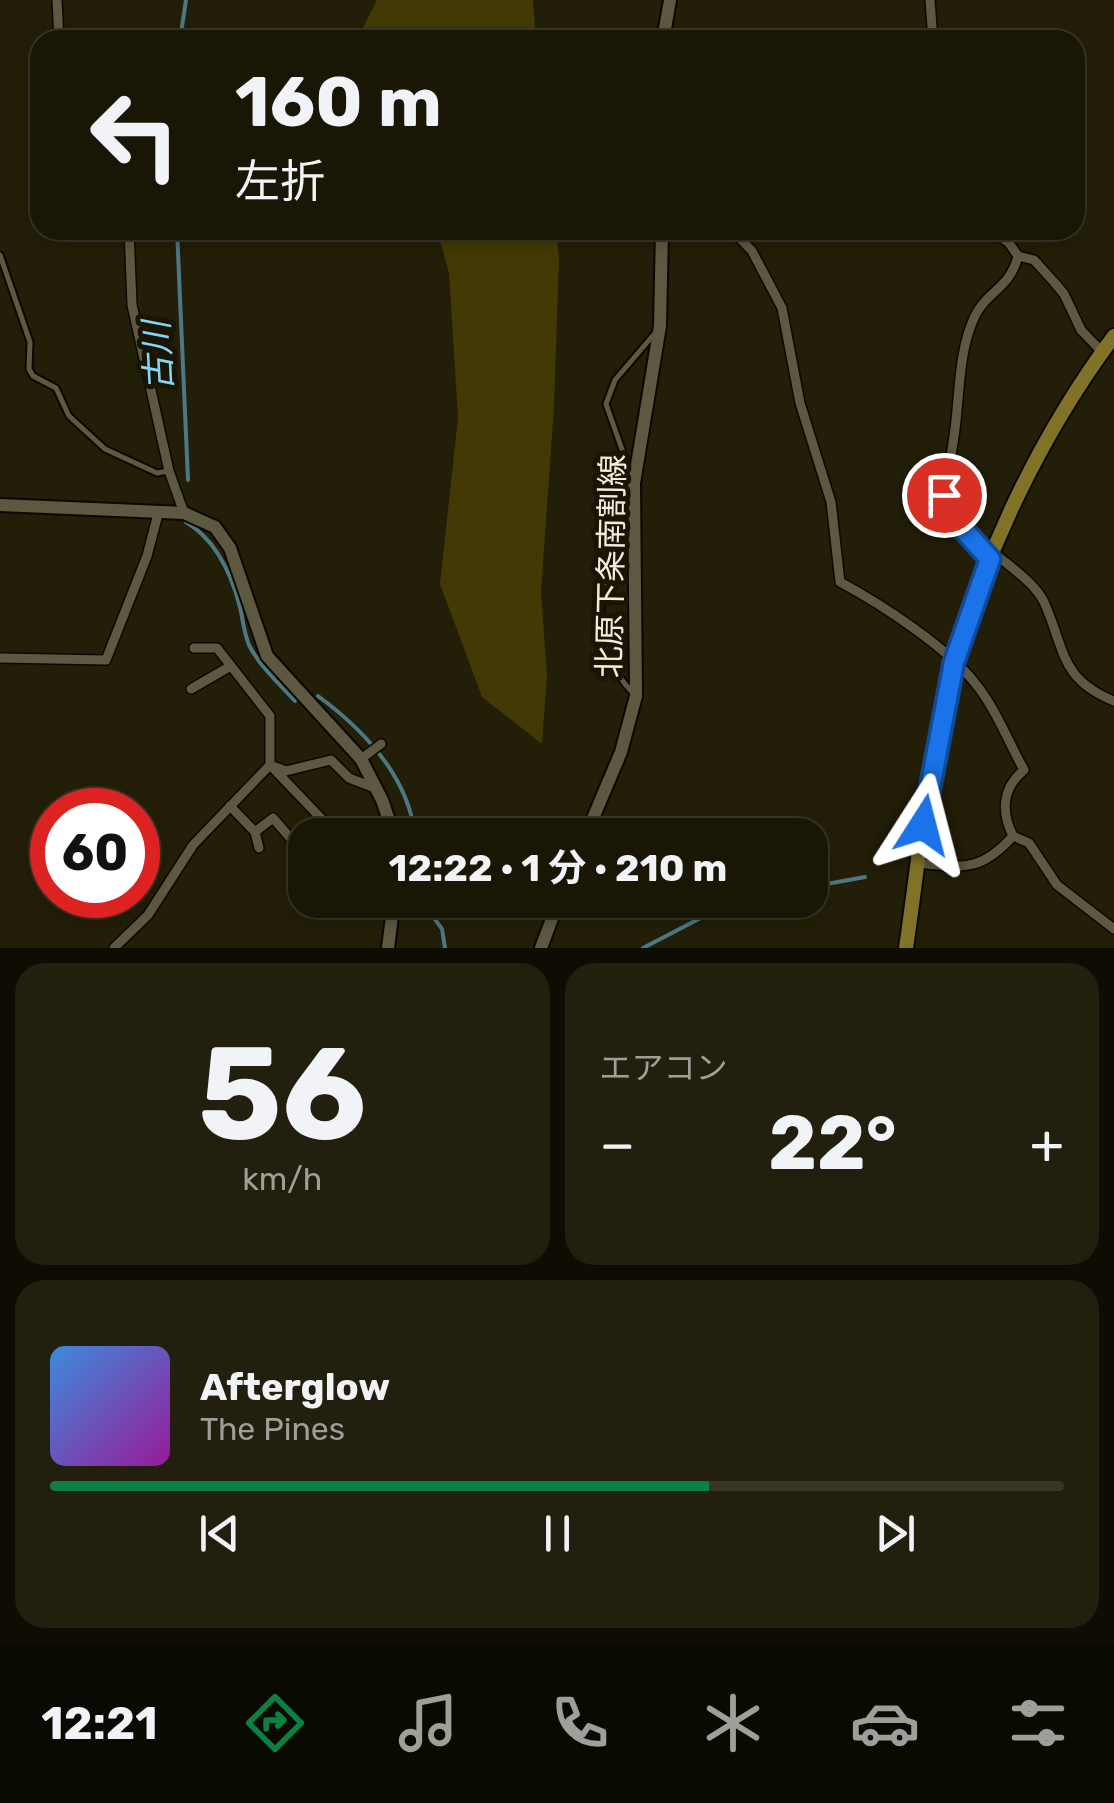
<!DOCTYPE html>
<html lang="ja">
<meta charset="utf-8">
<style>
body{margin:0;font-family:Rubik,"Noto Sans JP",sans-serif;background:#231f0f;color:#f1f3f6;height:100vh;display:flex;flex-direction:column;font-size:38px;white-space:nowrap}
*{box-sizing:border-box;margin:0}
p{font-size:32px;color:#9f9f9a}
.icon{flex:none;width:55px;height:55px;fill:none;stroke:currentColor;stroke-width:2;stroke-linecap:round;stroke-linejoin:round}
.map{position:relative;height:948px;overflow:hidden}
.panel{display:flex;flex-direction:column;gap:15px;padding:15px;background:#0e0c03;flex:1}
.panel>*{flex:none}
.guide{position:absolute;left:30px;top:30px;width:1055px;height:210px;border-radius:30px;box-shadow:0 5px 15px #0003,0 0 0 2px #383527;background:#1a1605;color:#f1f3f6;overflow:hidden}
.speed{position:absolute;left:30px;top:788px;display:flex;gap:20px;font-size:50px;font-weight:700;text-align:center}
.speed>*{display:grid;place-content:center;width:130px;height:130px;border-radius:50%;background:#1a1605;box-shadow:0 5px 15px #0003,0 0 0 2px #383527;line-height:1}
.speed .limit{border:15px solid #d22;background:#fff;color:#111}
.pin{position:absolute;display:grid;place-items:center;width:85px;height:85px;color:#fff;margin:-42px;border:5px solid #fff;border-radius:50%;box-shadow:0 2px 10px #0007}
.me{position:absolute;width:110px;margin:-55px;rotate:9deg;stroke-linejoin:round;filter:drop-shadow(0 0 8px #0008)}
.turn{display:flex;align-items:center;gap:35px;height:210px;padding:0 40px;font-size:45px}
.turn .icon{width:130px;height:130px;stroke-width:2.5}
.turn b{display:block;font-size:70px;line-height:85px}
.big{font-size:75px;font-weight:700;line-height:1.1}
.panel .card{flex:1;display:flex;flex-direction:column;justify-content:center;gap:15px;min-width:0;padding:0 35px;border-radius:30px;background:#231f0f}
.panel .dial{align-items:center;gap:0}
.dial b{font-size:130px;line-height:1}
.song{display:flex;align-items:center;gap:30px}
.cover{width:120px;height:120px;border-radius:15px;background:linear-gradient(135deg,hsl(210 70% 55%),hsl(300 70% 35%))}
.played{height:10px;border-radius:5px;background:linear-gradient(90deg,#0b8043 65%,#383527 65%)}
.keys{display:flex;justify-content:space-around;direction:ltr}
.heat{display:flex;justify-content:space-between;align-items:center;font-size:55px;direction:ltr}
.panel .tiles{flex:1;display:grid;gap:15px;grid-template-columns:1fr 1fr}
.card:last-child{grid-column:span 2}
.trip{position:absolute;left:288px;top:818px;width:540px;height:100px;border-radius:30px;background:#1a1605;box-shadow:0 5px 15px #0003,0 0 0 2px #383527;font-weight:700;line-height:100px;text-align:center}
.menu{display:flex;height:160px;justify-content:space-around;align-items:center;background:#0a0902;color:#9f9f9a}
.menu .icon{width:70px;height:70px}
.menu .active{color:#0b8043}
.menu b{font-size:45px;color:#f1f3f6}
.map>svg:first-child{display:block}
.green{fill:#433904}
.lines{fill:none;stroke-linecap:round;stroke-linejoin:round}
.stream{stroke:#4b7884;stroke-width:4}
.service-casing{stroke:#0c0800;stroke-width:9}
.minor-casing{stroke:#0c0800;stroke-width:12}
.secondary-casing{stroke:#0c0800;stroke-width:16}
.primary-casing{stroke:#0c0800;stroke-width:18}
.service{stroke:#5d5941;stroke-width:5}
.minor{stroke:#5d5941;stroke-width:9}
.secondary{stroke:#5d5941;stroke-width:12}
.primary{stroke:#807327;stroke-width:14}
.route-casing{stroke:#114b97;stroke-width:25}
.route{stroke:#1a73e8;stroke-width:18}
.labels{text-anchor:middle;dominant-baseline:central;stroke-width:10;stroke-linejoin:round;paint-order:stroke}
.street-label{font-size:32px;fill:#f1eee0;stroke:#191501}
.water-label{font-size:35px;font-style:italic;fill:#84d5f9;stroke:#191501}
</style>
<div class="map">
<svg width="1114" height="948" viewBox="0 0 1114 948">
<rect width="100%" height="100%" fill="#221e07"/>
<g class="green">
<polygon points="377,0 533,0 536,40 357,40"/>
<polygon points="437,230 556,230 559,257 554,407 541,592 547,675 542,744 482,697 440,584 458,418 449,273"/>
</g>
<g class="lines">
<g class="stream">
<polyline points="180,40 186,0"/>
<polyline points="177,230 188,480"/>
<path d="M186,522C216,540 231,572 240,607C243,620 244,633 249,645C260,667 279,683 295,701"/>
<path d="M318,696C364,730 408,776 415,835"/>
<polyline points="810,887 865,877"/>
<polyline points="421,900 442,929 445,948"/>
<polyline points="643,948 718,909 755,900"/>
</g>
<g class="service-casing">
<g id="service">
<polyline points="0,255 30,342 29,369 33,376 56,388 69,416 105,449 157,473 169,471"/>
<polyline points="631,475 606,404 615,380 656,332"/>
<path d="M630,499C610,569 574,633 634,694"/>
</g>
</g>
<g class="minor-casing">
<g id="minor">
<polyline points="57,0 59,40"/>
<polyline points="930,0 933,40"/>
<polyline points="129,230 132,305 169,471 184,513"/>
<path d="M732,230L752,251L782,308L800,403L831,502L840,582C881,604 947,647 975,683C996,709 1008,741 1024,770C1002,788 1001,812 1013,836L1029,843L1057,885L1114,929"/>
<polyline points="992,230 1009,243 1018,256 1034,260 1054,282 1064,294 1081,330 1102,352"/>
<polyline points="662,233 712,230"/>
<path d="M993,552C1010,567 1034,582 1044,602C1065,648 1059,679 1114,701"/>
<path d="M991,559L944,508V495C949,467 955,438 957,410C960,379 961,347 974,318C985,292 1010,289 1018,256"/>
<polyline points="194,648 217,648 270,716 270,765 286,771 331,760 349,778 375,788"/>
<polyline points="0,658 106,660 147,556 158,514"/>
<polyline points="191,689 229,667"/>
<polyline points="361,759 381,744"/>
<polyline points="230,806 255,832 273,818 305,855"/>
<polyline points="255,832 259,848"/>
<path d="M917,863C962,867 980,873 1013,836"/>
<polyline points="114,948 148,915 193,845 270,765 337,835"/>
</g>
</g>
<g class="secondary-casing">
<g id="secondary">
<polyline points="663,40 670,0"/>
<polyline points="0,505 184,513 215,527 230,548 267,656 361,759 382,800 394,835"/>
<polyline points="586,835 621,752 636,696 634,483 660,326 662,230"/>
<polyline points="388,948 394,900"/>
<polyline points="541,948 559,900"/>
</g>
</g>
<g class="primary-casing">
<path id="primary" d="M906,948C920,853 928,756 954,663C987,547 1042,433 1114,336"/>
</g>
<use href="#service" class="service"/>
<use href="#minor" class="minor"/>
<use href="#secondary" class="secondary"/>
<use href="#primary" class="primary"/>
</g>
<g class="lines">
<g class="route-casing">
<polyline id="route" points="923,825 954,662 990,559 944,508 944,495"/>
</g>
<use href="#route" class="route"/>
</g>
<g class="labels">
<g class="street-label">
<text transform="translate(611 566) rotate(-89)">北原下条南割線</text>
</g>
<g class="water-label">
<text transform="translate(158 356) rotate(-93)">古川</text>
</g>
</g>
</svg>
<div class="speed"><div class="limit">60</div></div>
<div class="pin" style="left:944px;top:495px;background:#d93025"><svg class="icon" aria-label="arrive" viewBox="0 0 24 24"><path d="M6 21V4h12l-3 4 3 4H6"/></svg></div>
<svg class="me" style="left:923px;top:825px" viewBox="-20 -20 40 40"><path d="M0-17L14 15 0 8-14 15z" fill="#1a73e8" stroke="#fff" stroke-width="4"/></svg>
<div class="trip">12:22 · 1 分 · 210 m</div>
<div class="guide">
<div class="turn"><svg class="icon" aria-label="left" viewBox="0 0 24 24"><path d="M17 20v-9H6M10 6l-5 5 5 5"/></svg><div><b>160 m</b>左折</div></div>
</div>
</div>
<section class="panel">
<div class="tiles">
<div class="card dial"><b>56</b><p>km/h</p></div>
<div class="card"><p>エアコン</p>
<div class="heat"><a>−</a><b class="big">22°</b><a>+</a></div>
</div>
<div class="card">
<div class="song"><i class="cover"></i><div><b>Afterglow</b><p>The Pines</p></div></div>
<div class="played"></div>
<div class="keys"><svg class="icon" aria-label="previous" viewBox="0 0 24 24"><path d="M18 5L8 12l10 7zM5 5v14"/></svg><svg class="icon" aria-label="pause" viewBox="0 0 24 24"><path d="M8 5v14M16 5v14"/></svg><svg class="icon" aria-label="next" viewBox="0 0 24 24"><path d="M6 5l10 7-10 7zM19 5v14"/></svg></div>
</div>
</div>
</section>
<nav class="menu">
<b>12:21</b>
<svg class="icon active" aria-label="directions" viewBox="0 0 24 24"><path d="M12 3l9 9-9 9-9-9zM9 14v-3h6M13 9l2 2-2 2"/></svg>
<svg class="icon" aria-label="music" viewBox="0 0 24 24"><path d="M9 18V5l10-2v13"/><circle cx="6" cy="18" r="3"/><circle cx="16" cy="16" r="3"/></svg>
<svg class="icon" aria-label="phone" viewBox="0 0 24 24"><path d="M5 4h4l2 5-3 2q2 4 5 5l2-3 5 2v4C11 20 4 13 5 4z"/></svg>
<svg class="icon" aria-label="climate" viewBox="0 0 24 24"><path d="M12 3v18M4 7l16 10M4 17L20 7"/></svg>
<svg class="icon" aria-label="car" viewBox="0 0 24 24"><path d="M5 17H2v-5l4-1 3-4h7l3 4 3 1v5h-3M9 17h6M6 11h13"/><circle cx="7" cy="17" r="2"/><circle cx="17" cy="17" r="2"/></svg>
<svg class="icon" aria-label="filters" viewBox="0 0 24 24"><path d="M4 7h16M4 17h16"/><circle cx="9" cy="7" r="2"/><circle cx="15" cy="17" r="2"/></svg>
</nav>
